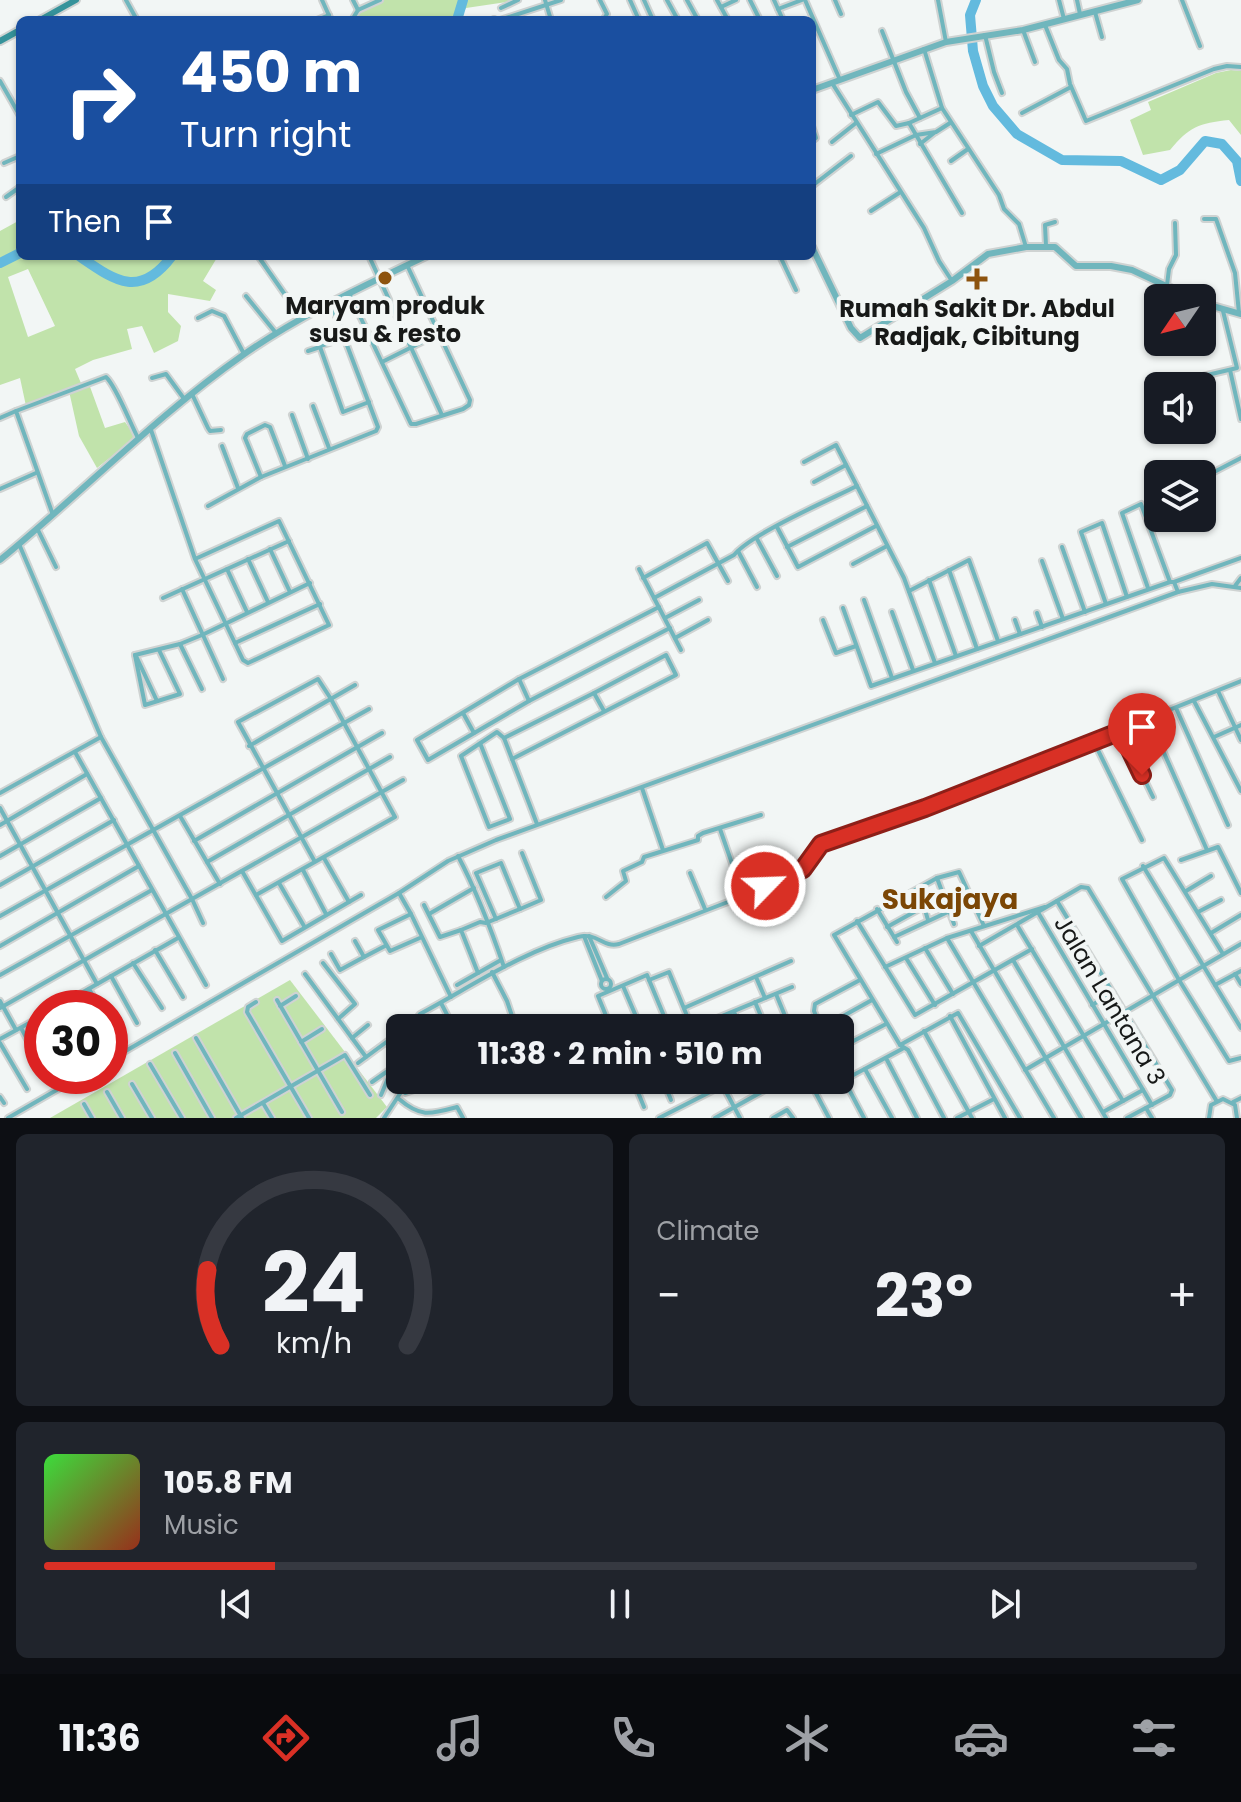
<!DOCTYPE html>
<meta charset="utf-8">
<style>
body{margin:0;font-family:Poppins,sans-serif;background:#20242c;color:#f1f3f6;height:100vh;display:flex;flex-direction:column;font-size:30px;white-space:nowrap}
*{box-sizing:border-box;margin:0}
p{font-size:26px;color:#9ea1a6}
.icon{flex:none;width:44px;height:44px;fill:none;stroke:currentColor;stroke-width:2;stroke-linecap:round;stroke-linejoin:round}
.map{position:relative;height:1118px;overflow:hidden}
.side{display:flex;flex-direction:column;gap:16px;padding:16px;background:#0d0f14;flex:1}
.side>*{flex:none}
.top-card{position:absolute;left:16px;top:16px;width:800px;height:244px;border-radius:12px;box-shadow:0 2px 6px #0004;background:#1a4fa0;color:#fff;overflow:hidden}
.needle{width:52px;rotate:235deg}
.controls{position:absolute;left:1144px;top:284px;display:grid;gap:16px}
.controls a{display:grid;place-items:center;width:72px;height:72px;border-radius:12px;background:#171b24;box-shadow:0 2px 6px #0004;font-size:40px}
.speed{position:absolute;left:24px;top:990px;display:flex;gap:16px;font-size:40px;font-weight:700;text-align:center}
.speed>*{display:grid;place-content:center;width:104px;height:104px;border-radius:50%;background:#171b24;box-shadow:0 2px 6px #0004;line-height:1}
.speed .limit{border:12px solid #d22;background:#fff;color:#111}
.pin{position:absolute;display:grid;place-items:center;width:68px;height:68px;color:#fff;margin:-82px -34px;border-radius:50% 50% 50% 0;rotate:-45deg;box-shadow:0 0 8px #0007}
.pin .icon{rotate:45deg}
.me{position:absolute;width:88px;margin:-44px;rotate:66deg;stroke-linejoin:round;filter:drop-shadow(0 0 6px #0008)}
.turn{display:flex;align-items:center;gap:28px;height:168px;padding:0 32px;font-size:36px}
.turn .icon{width:104px;height:104px;stroke-width:2.5}
.turn b{display:block;font-size:56px;line-height:68px}
.then{display:flex;align-items:center;height:76px;padding:0 32px;background:#0003;gap:16px;font-size:30px}
.big{font-size:60px;font-weight:700;line-height:1.1}
.side .tile{flex:1;display:flex;flex-direction:column;justify-content:center;gap:12px;min-width:0;padding:0 28px;border-radius:12px;background:#20242c}
.side .dial{align-items:center;gap:0}
.dial svg{height:208px;overflow:visible;fill:none;stroke:#363941;stroke-width:7;stroke-linecap:round;text-anchor:middle}
.dial text{fill:#f1f3f6;stroke:none}
.song{display:flex;align-items:center;gap:24px}
.cover{width:96px;height:96px;border-radius:12px;background:linear-gradient(135deg,hsl(120 70% 55%),hsl(10 70% 35%))}
.played{height:8px;border-radius:4px;background:linear-gradient(90deg,#d93025 20%,#363941 20%)}
.keys{display:flex;justify-content:space-around;direction:ltr}
.heat{display:flex;justify-content:space-between;align-items:center;font-size:44px;direction:ltr}
.side .tiles{flex:1;display:grid;gap:16px;grid-template-columns:1fr 1fr}
.tile:last-child{grid-column:span 2}
.trip{position:absolute;left:386px;top:1014px;width:468px;height:80px;border-radius:12px;background:#171b24;box-shadow:0 2px 6px #0004;font-weight:700;line-height:80px;text-align:center}
.tabs{display:flex;height:128px;justify-content:space-around;align-items:center;background:#090b0e;color:#9ea1a6}
.tabs .icon{width:56px;height:56px}
.tabs .on{color:#d93025}
.tabs b{font-size:36px;color:#f1f3f6}
.map>svg:first-child{display:block}
.green{fill:#c1e3ab;fill-rule:evenodd}
.lines{fill:none;stroke-linecap:round;stroke-linejoin:round}
.river{stroke:#63bade;stroke-width:10}
.minor-casing{stroke:#cfd3d2;stroke-width:8}
.tertiary-casing{stroke:#cfd3d2;stroke-width:10}
.secondary-casing{stroke:#cfd3d2;stroke-width:10}
.minor{stroke:#70b6bd;stroke-width:4}
.tertiary{stroke:#70b6bd;stroke-width:6}
.secondary{stroke:#36939b;stroke-width:6}
.route-casing{stroke:#8d1f18;stroke-width:20}
.route{stroke:#d93025;stroke-width:14}
.poi-dot{fill:#8d530e;stroke:#f2f6f5;stroke-width:3}
.labels{text-anchor:middle;dominant-baseline:central;stroke-width:8;stroke-linejoin:round;paint-order:stroke}
.poi-label{font-size:24px;font-weight:bold;fill:#171918;stroke:#f2f6f5}
.street-label{font-size:24px;fill:#171918;stroke:#f2f6f5}
.quarter-label{font-size:28px;font-weight:bold;fill:#7b4605;stroke:#f2f6f5}
</style>
<div class="map">
<svg width="1241" height="1118" viewBox="0 0 1241 1118">
<rect width="100%" height="100%" fill="#f2f6f5"/>
<g class="green">
<polygon points="379,0 514,0 514,1 466,8 458,20 344,20"/>
<path d="M1231,70L1241,71V135L1229,120C1199,123 1189,127 1170,150L1143,155L1130,120L1151,110L1148,102L1216,73Z"/>
<path d="M20,220V256H218L203,281L216,290L210,301L168,294V312L181,326L178,341L154,353L142,326L127,329L132,349L93,360L75,369L83,388L89,384L105,428L125,422L136,437L97,468L79,436L69,391L26,406L20,378L0,385V231ZM28,269L55,326L28,337L8,277Z"/>
<polygon points="290,980 387,1107 376,1118 50,1118"/>
</g>
<g class="lines">
<g class="river">
<polyline points="976,0 970,15 973,51 983,86 993,106 1017,134 1062,160 1121,161 1161,180 1180,170 1205,141 1222,144 1237,161 1241,181"/>
<polyline points="457,20 463,0"/>
<path d="M79,256C114,280 139,300 172,256"/>
<polyline points="0,263 20,253"/>
</g>
<g class="minor-casing">
<g id="minor">
<polyline points="126,0 137,20"/>
<polyline points="322,0 331,20"/>
<polyline points="353,0 358,10"/>
<polyline points="545,0 551,20"/>
<polyline points="600,0 607,14 603,20"/>
<polyline points="630,0 639,20"/>
<polyline points="644,0 653,20"/>
<polyline points="667,0 678,20"/>
<polyline points="687,0 698,20"/>
<polyline points="717,0 728,20"/>
<polyline points="750,0 760,20"/>
<polyline points="774,0 783,20"/>
<polyline points="805,0 840,80"/>
<polyline points="835,0 841,14"/>
<polyline points="938,0 946,42"/>
<polyline points="1059,0 1064,19"/>
<polyline points="1077,0 1080,14"/>
<polyline points="1182,0 1200,46"/>
<polyline points="721,7 736,0"/>
<polyline points="501,8 518,0"/>
<polyline points="778,9 802,0"/>
<polyline points="1095,12 1102,37"/>
<polyline points="317,20 329,15"/>
<polyline points="352,20 358,10 380,0"/>
<polyline points="494,20 494,19"/>
<polyline points="500,20 561,0"/>
<polyline points="1045,25 1059,60 1067,69 1070,84 1086,121 1214,69 1227,66 1241,67"/>
<polyline points="1023,30 1035,62"/>
<polyline points="882,31 906,92 920,118"/>
<polyline points="985,35 994,72 1002,93"/>
<polyline points="924,49 942,108 999,195 1004,209 1019,224 1026,247"/>
<polyline points="0,81 20,116"/>
<polyline points="832,83 924,228 939,261 952,281"/>
<polyline points="1022,113 1071,87"/>
<polyline points="851,115 878,102 896,126 909,123 942,108"/>
<polyline points="909,123 962,213"/>
<polyline points="812,126 816,138 812,141"/>
<polyline points="832,142 856,123"/>
<polyline points="920,144 934,133"/>
<polyline points="876,154 916,135 936,132 950,123"/>
<polyline points="951,161 968,149"/>
<polyline points="4,163 20,156"/>
<polyline points="812,186 851,156"/>
<polyline points="6,197 20,187"/>
<polyline points="871,211 899,193"/>
<polyline points="1204,219 1216,219 1235,273 1239,313"/>
<polyline points="1046,246 1045,225 1055,222"/>
<polyline points="258,256 302,319"/>
<polyline points="369,256 442,415"/>
<polyline points="780,256 796,290"/>
<polyline points="1167,285 1169,269 1176,255 1175,223"/>
<polyline points="349,293 411,424 416,424 463,409 469,405 470,400 407,265"/>
<polyline points="246,296 276,333"/>
<polyline points="198,318 212,311 224,316 244,354"/>
<polyline points="320,346 345,338"/>
<polyline points="308,351 320,347 343,412 369,402"/>
<polyline points="382,362 438,334"/>
<polyline points="1230,370 1241,419"/>
<polyline points="152,378 166,374 185,400"/>
<polyline points="1169,384 1237,368 1223,311"/>
<polyline points="192,394 208,428 210,431 221,430"/>
<polyline points="313,406 329,448"/>
<polyline points="292,415 308,459"/>
<polyline points="0,418 16,411"/>
<polyline points="151,430 195,559 243,660 248,663 329,625 279,521 195,559"/>
<polyline points="222,446 238,488"/>
<polyline points="804,462 836,445 904,578 935,663"/>
<polyline points="1214,472 1241,458"/>
<polyline points="261,477 245,438 247,434 265,425 270,427 285,466"/>
<polyline points="814,482 846,465"/>
<polyline points="0,489 36,473"/>
<polyline points="208,506 261,477 376,431 378,427 331,303"/>
<path d="M53,515L16,411L106,377C116,386 130,423 138,438"/>
<polyline points="777,527 798,567 876,526"/>
<polyline points="38,530 56,567"/>
<polyline points="757,539 777,576"/>
<polyline points="787,547 867,506"/>
<polyline points="1062,547 1085,612"/>
<polyline points="270,549 290,592"/>
<polyline points="738,551 757,587"/>
<polyline points="248,559 268,602"/>
<polyline points="1042,561 1063,619"/>
<polyline points="853,564 887,546"/>
<polyline points="227,569 247,612"/>
<polyline points="639,569 681,650"/>
<polyline points="949,570 977,649"/>
<polyline points="643,578 707,543 728,581"/>
<polyline points="929,580 956,656"/>
<polyline points="1174,582 1241,558"/>
<polyline points="1235,586 1241,578"/>
<polyline points="1148,588 1122,513 1141,504 1170,582"/>
<polyline points="182,589 223,679"/>
<polyline points="909,591 969,560 998,641"/>
<polyline points="163,598 289,541"/>
<path d="M654,598L734,555C751,534 829,500 857,486"/>
<polyline points="864,600 892,678"/>
<polyline points="1106,604 1081,532 1102,523 1127,597"/>
<polyline points="659,607 519,679 417,740 428,760 529,701 670,628"/>
<polyline points="843,608 871,686 1170,582 1174,582 1178,592"/>
<polyline points="892,612 913,670"/>
<polyline points="1037,613 1042,627"/>
<polyline points="665,618 699,600"/>
<polyline points="823,620 836,653 856,646"/>
<polyline points="1015,620 1020,634"/>
<polyline points="675,638 708,620"/>
<polyline points="235,643 320,604"/>
<polyline points="180,644 202,689"/>
<polyline points="135,655 180,644 202,635 310,583"/>
<polyline points="135,655 145,705 180,694 159,650"/>
<polyline points="136,656 157,701"/>
<polyline points="519,679 529,701"/>
<polyline points="1218,691 1241,740"/>
<polyline points="1194,701 1241,791"/>
<polyline points="1176,708 1228,825"/>
<polyline points="463,713 474,733"/>
<polyline points="1149,719 1207,850"/>
<polyline points="1121,731 1153,797"/>
<polyline points="1214,737 1241,725"/>
<polyline points="504,738 594,693 604,711"/>
<polyline points="1094,742 1142,840"/>
<polyline points="480,743 510,819 489,827 461,756 497,732 504,738 537,824"/>
<polyline points="249,746 355,685"/>
<polyline points="75,752 206,985"/>
<polyline points="512,759 676,675 666,655 594,693"/>
<polyline points="642,788 663,850"/>
<polyline points="0,793 101,737"/>
<polyline points="0,808 97,984"/>
<polyline points="180,816 207,862"/>
<polyline points="0,825 87,774"/>
<polyline points="720,829 743,895"/>
<polyline points="194,841 382,733"/>
<polyline points="0,856 101,798"/>
<path d="M458,856C477,892 491,929 504,967"/>
<polyline points="324,858 349,902"/>
<polyline points="1181,860 1218,847 1241,893"/>
<polyline points="1143,866 1241,1028"/>
<polyline points="303,870 326,914"/>
<polyline points="242,871 282,941 361,895"/>
<polyline points="690,873 705,909"/>
<polyline points="937,878 954,924"/>
<polyline points="279,883 304,926"/>
<polyline points="220,884 207,862 390,757"/>
<polyline points="0,885 114,820"/>
<polyline points="1186,891 1211,876"/>
<polyline points="399,893 411,914"/>
<polyline points="256,895 395,817 331,699 318,679 238,722 315,862"/>
<polyline points="921,896 928,920"/>
<polyline points="606,897 626,881 623,871 642,862 644,857 698,840 698,836 703,833 761,815"/>
<polyline points="1057,901 1172,1090 1170,1095 1127,1118"/>
<polyline points="424,905 440,937 461,930"/>
<polyline points="877,909 897,942"/>
<polyline points="1198,912 1221,900"/>
<polyline points="429,914 474,888"/>
<polyline points="1039,914 1152,1105"/>
<polyline points="0,916 369,709"/>
<polyline points="496,919 476,873 501,863 520,909 541,900 522,853"/>
<polyline points="857,921 915,1015 1032,949"/>
<polyline points="203,923 192,899 403,780"/>
<polyline points="1017,925 1123,1101"/>
<polyline points="887,927 925,906"/>
<polyline points="971,931 1081,1118"/>
<polyline points="1211,933 1241,915"/>
<polyline points="584,936 602,981"/>
<polyline points="589,936 607,978"/>
<polyline points="422,937 390,951 378,930 411,914 451,997"/>
<polyline points="894,937 950,911"/>
<polyline points="947,938 1054,1118"/>
<polyline points="355,941 364,957 385,946"/>
<polyline points="0,946 139,866"/>
<polyline points="979,946 1081,887 1088,888 1216,1100"/>
<polyline points="925,948 953,994"/>
<polyline points="155,950 183,997"/>
<polyline points="331,954 340,970 364,957"/>
<polyline points="1223,954 1164,858 1122,879 1179,980 1229,1061 1241,1058"/>
<polyline points="906,958 935,1005"/>
<polyline points="1013,960 1106,1118"/>
<polyline points="133,963 162,1008"/>
<polyline points="323,963 355,1004 338,1019"/>
<polyline points="885,967 947,938 1045,907"/>
<polyline points="492,972 507,1001 516,1028"/>
<polyline points="478,973 501,960"/>
<polyline points="305,974 366,1057"/>
<polyline points="1235,974 1241,984"/>
<polyline points="0,975 152,890"/>
<polyline points="111,976 137,1023"/>
<polyline points="756,977 765,998"/>
<circle cx="606" cy="984" r="5"/>
<polyline points="649,980 669,972 692,1028"/>
<polyline points="860,980 815,1004 814,1011 819,1023 827,1025 872,1000"/>
<polyline points="457,985 478,973 461,930 480,922 486,923 520,909"/>
<polyline points="1215,985 1241,971"/>
<polyline points="623,986 641,1028"/>
<polyline points="89,989 100,1008"/>
<polyline points="776,994 790,1028"/>
<polyline points="277,1000 342,1112"/>
<polyline points="0,1001 16,1030"/>
<polyline points="256,1002 248,1007 247,1012 309,1118"/>
<polyline points="755,1002 766,1028"/>
<polyline points="441,1003 454,1028"/>
<polyline points="1092,1005 1113,993"/>
<polyline points="280,1006 296,996"/>
<polyline points="0,1008 192,899 101,737 19,544"/>
<polyline points="55,1008 178,938"/>
<polyline points="684,1008 791,961"/>
<polyline points="734,1012 741,1028"/>
<polyline points="950,1016 1005,1118"/>
<polyline points="714,1019 718,1028"/>
<polyline points="110,1026 116,1037"/>
<polyline points="21,1028 42,1066"/>
<path d="M415,1028V1020L420,1014C469,988 524,950 578,937C598,932 602,948 619,944L733,900L803,869L821,844L925,808L1241,681"/>
<polyline points="611,1028 598,996 647,975 669,1028"/>
<polyline points="693,1028 792,987"/>
<polyline points="924,1031 972,1118"/>
<polyline points="196,1038 242,1118"/>
<polyline points="352,1038 368,1025"/>
<polyline points="0,1039 42,1016"/>
<polyline points="301,1042 322,1029"/>
<polyline points="0,1043 27,1089"/>
<polyline points="900,1045 958,1013 1020,1118"/>
<polyline points="840,1048 886,1024"/>
<polyline points="175,1053 212,1118"/>
<polyline points="110,1060 399,893 448,861 496,840 1178,592 1212,584 1241,588"/>
<polyline points="887,1060 917,1118"/>
<polyline points="358,1063 400,1032"/>
<polyline points="150,1064 182,1118"/>
<polyline points="865,1069 892,1118"/>
<polyline points="1025,1070 1241,944"/>
<polyline points="48,1076 48,1077"/>
<polyline points="456,1080 459,1083 470,1080"/>
<polyline points="489,1080 492,1080"/>
<polyline points="633,1080 644,1107"/>
<polyline points="663,1080 671,1100"/>
<polyline points="809,1080 829,1118"/>
<polyline points="372,1082 392,1068"/>
<polyline points="132,1084 152,1118"/>
<polyline points="107,1092 122,1118"/>
<polyline points="405,1093 445,1080"/>
<path d="M381,1095C390,1074 397,1059 394,1036"/>
<polyline points="0,1097 4,1103"/>
<path d="M399,1099C421,1118 431,1114 457,1107L463,1118"/>
<polyline points="1233,1102 1241,1098"/>
<polyline points="263,1103 272,1118"/>
<polyline points="84,1104 92,1118"/>
<polyline points="1146,1108 1152,1118"/>
<polyline points="1103,1112 1143,1090"/>
<polyline points="8,1118 81,1076"/>
<polyline points="236,1118 345,1055 370,1095"/>
<polyline points="384,1118 409,1080"/>
<polyline points="659,1118 720,1087 724,1088 740,1118"/>
<polyline points="715,1118 783,1080"/>
<polyline points="773,1118 787,1110 793,1118"/>
<polyline points="864,1118 844,1080 902,1049"/>
<polyline points="944,1118 908,1050 900,1045 834,935 937,878 959,872 984,926"/>
<polyline points="957,1118 994,1099"/>
<polyline points="1209,1118 1211,1105 1223,1099 1235,1105 1237,1118"/>
</g>
</g>
<g class="tertiary-casing">
<g id="tertiary">
<polyline points="812,90 946,42 1023,30 1138,0"/>
<polyline points="812,247 851,328 860,338 952,281 988,254 1026,247 1055,247 1076,266 1111,266 1132,270 1192,298"/>
<polyline points="1202,303 1241,314"/>
<path d="M0,560C82,493 156,416 243,355C300,315 364,286 426,256"/>
</g>
</g>
<g class="secondary-casing">
<g id="secondary">
<polyline points="40,20 76,0"/>
<polyline points="0,41 20,30"/>
</g>
</g>
<use href="#minor" class="minor"/>
<use href="#tertiary" class="tertiary"/>
<use href="#secondary" class="secondary"/>
</g>
<g class="lines">
<g class="route-casing">
<polyline id="route" points="765,886 803,869 821,844 925,808 1121,731 1142,775"/>
</g>
<use href="#route" class="route"/>
</g>
<g class="poi-dot">
<circle cx="385" cy="278" r="8"/>
<path d="M973 267h8v8h8v8h-8v8h-8v-8h-8v-8h8z"/>
</g>
<g class="labels">
<g class="poi-label">
<text x="385" y="305">Maryam produk<tspan x="385" dy="28">susu &amp; resto</tspan></text>
<text x="977" y="308">Rumah Sakit Dr. Abdul<tspan x="977" dy="28">Radjak, Cibitung</tspan></text>
</g>
<g class="street-label">
<text transform="translate(1110 1000) rotate(59)">Jalan Lantana 3</text>
</g>
<g class="quarter-label">
<text x="950" y="899">Sukajaya</text>
</g>
</g>
</svg>
<div class="controls">
<a><svg class="needle" viewBox="-14 -14 28 28"><path d="M0-13l5 13h-10z" fill="#e53935"/><path d="M0 13l5-13h-10z" fill="#9ea1a6"/></svg></a>
<a><svg class="icon" aria-label="sound" viewBox="0 0 24 24"><path d="M4 9h4l5-4v14l-5-4H4zM17 9q2 3 0 6"/></svg></a>
<a><svg class="icon" aria-label="layers" viewBox="0 0 24 24"><path d="M12 4l9 5-9 5-9-5zM3 14l9 5 9-5"/></svg></a>
</div>
<div class="speed"><div class="limit">30</div></div>
<div class="pin" style="left:1142px;top:775px;background:#d93025"><svg class="icon" aria-label="arrive" viewBox="0 0 24 24"><path d="M6 21V4h12l-3 4 3 4H6"/></svg></div>
<svg class="me" style="left:765px;top:886px" viewBox="-20 -20 40 40"><circle r="17" fill="#d93025" stroke="#fff" stroke-width="3"/><path d="M0-11L8 9 0 5-8 9z" fill="#fff"/></svg>
<div class="trip">11:38 · 2 min · 510 m</div>
<div class="top-card">
<div class="turn"><svg class="icon" aria-label="right" viewBox="0 0 24 24"><path d="M7 20v-9h11M14 6l5 5-5 5"/></svg><div><b>450 m</b>Turn right</div></div>
<div class="then">Then<svg class="icon" aria-label="arrive" viewBox="0 0 24 24"><path d="M6 21V4h12l-3 4 3 4H6"/></svg></div>
</div>
</div>
<section class="side">
<div class="tiles">
<div class="tile dial"><svg viewBox="0 0 100 80">
<path d="M14 69A42 42 0 1 1 86 69"/>
<path d="M14 69A42 42 0 0 1 9 40" stroke="#d93025"/>
<text x="50" y="56" font-size="32" font-weight="700">24</text>
<text x="50" y="72" font-size="11">km/h</text>
</svg></div>
<div class="tile"><p>Climate</p>
<div class="heat"><a>−</a><b class="big">23°</b><a>+</a></div>
</div>
<div class="tile">
<div class="song"><i class="cover"></i><div><b>105.8 FM</b><p>Music</p></div></div>
<div class="played"></div>
<div class="keys"><svg class="icon" aria-label="previous" viewBox="0 0 24 24"><path d="M18 5L8 12l10 7zM5 5v14"/></svg><svg class="icon" aria-label="pause" viewBox="0 0 24 24"><path d="M8 5v14M16 5v14"/></svg><svg class="icon" aria-label="next" viewBox="0 0 24 24"><path d="M6 5l10 7-10 7zM19 5v14"/></svg></div>
</div>
</div>
</section>
<nav class="tabs">
<b>11:36</b>
<svg class="icon on" aria-label="directions" viewBox="0 0 24 24"><path d="M12 3l9 9-9 9-9-9zM9 14v-3h6M13 9l2 2-2 2"/></svg>
<svg class="icon" aria-label="music" viewBox="0 0 24 24"><path d="M9 18V5l10-2v13"/><circle cx="6" cy="18" r="3"/><circle cx="16" cy="16" r="3"/></svg>
<svg class="icon" aria-label="phone" viewBox="0 0 24 24"><path d="M5 4h4l2 5-3 2q2 4 5 5l2-3 5 2v4C11 20 4 13 5 4z"/></svg>
<svg class="icon" aria-label="climate" viewBox="0 0 24 24"><path d="M12 3v18M4 7l16 10M4 17L20 7"/></svg>
<svg class="icon" aria-label="car" viewBox="0 0 24 24"><path d="M5 17H2v-5l4-1 3-4h7l3 4 3 1v5h-3M9 17h6M6 11h13"/><circle cx="7" cy="17" r="2"/><circle cx="17" cy="17" r="2"/></svg>
<svg class="icon" aria-label="filters" viewBox="0 0 24 24"><path d="M4 7h16M4 17h16"/><circle cx="9" cy="7" r="2"/><circle cx="15" cy="17" r="2"/></svg>
</nav>
